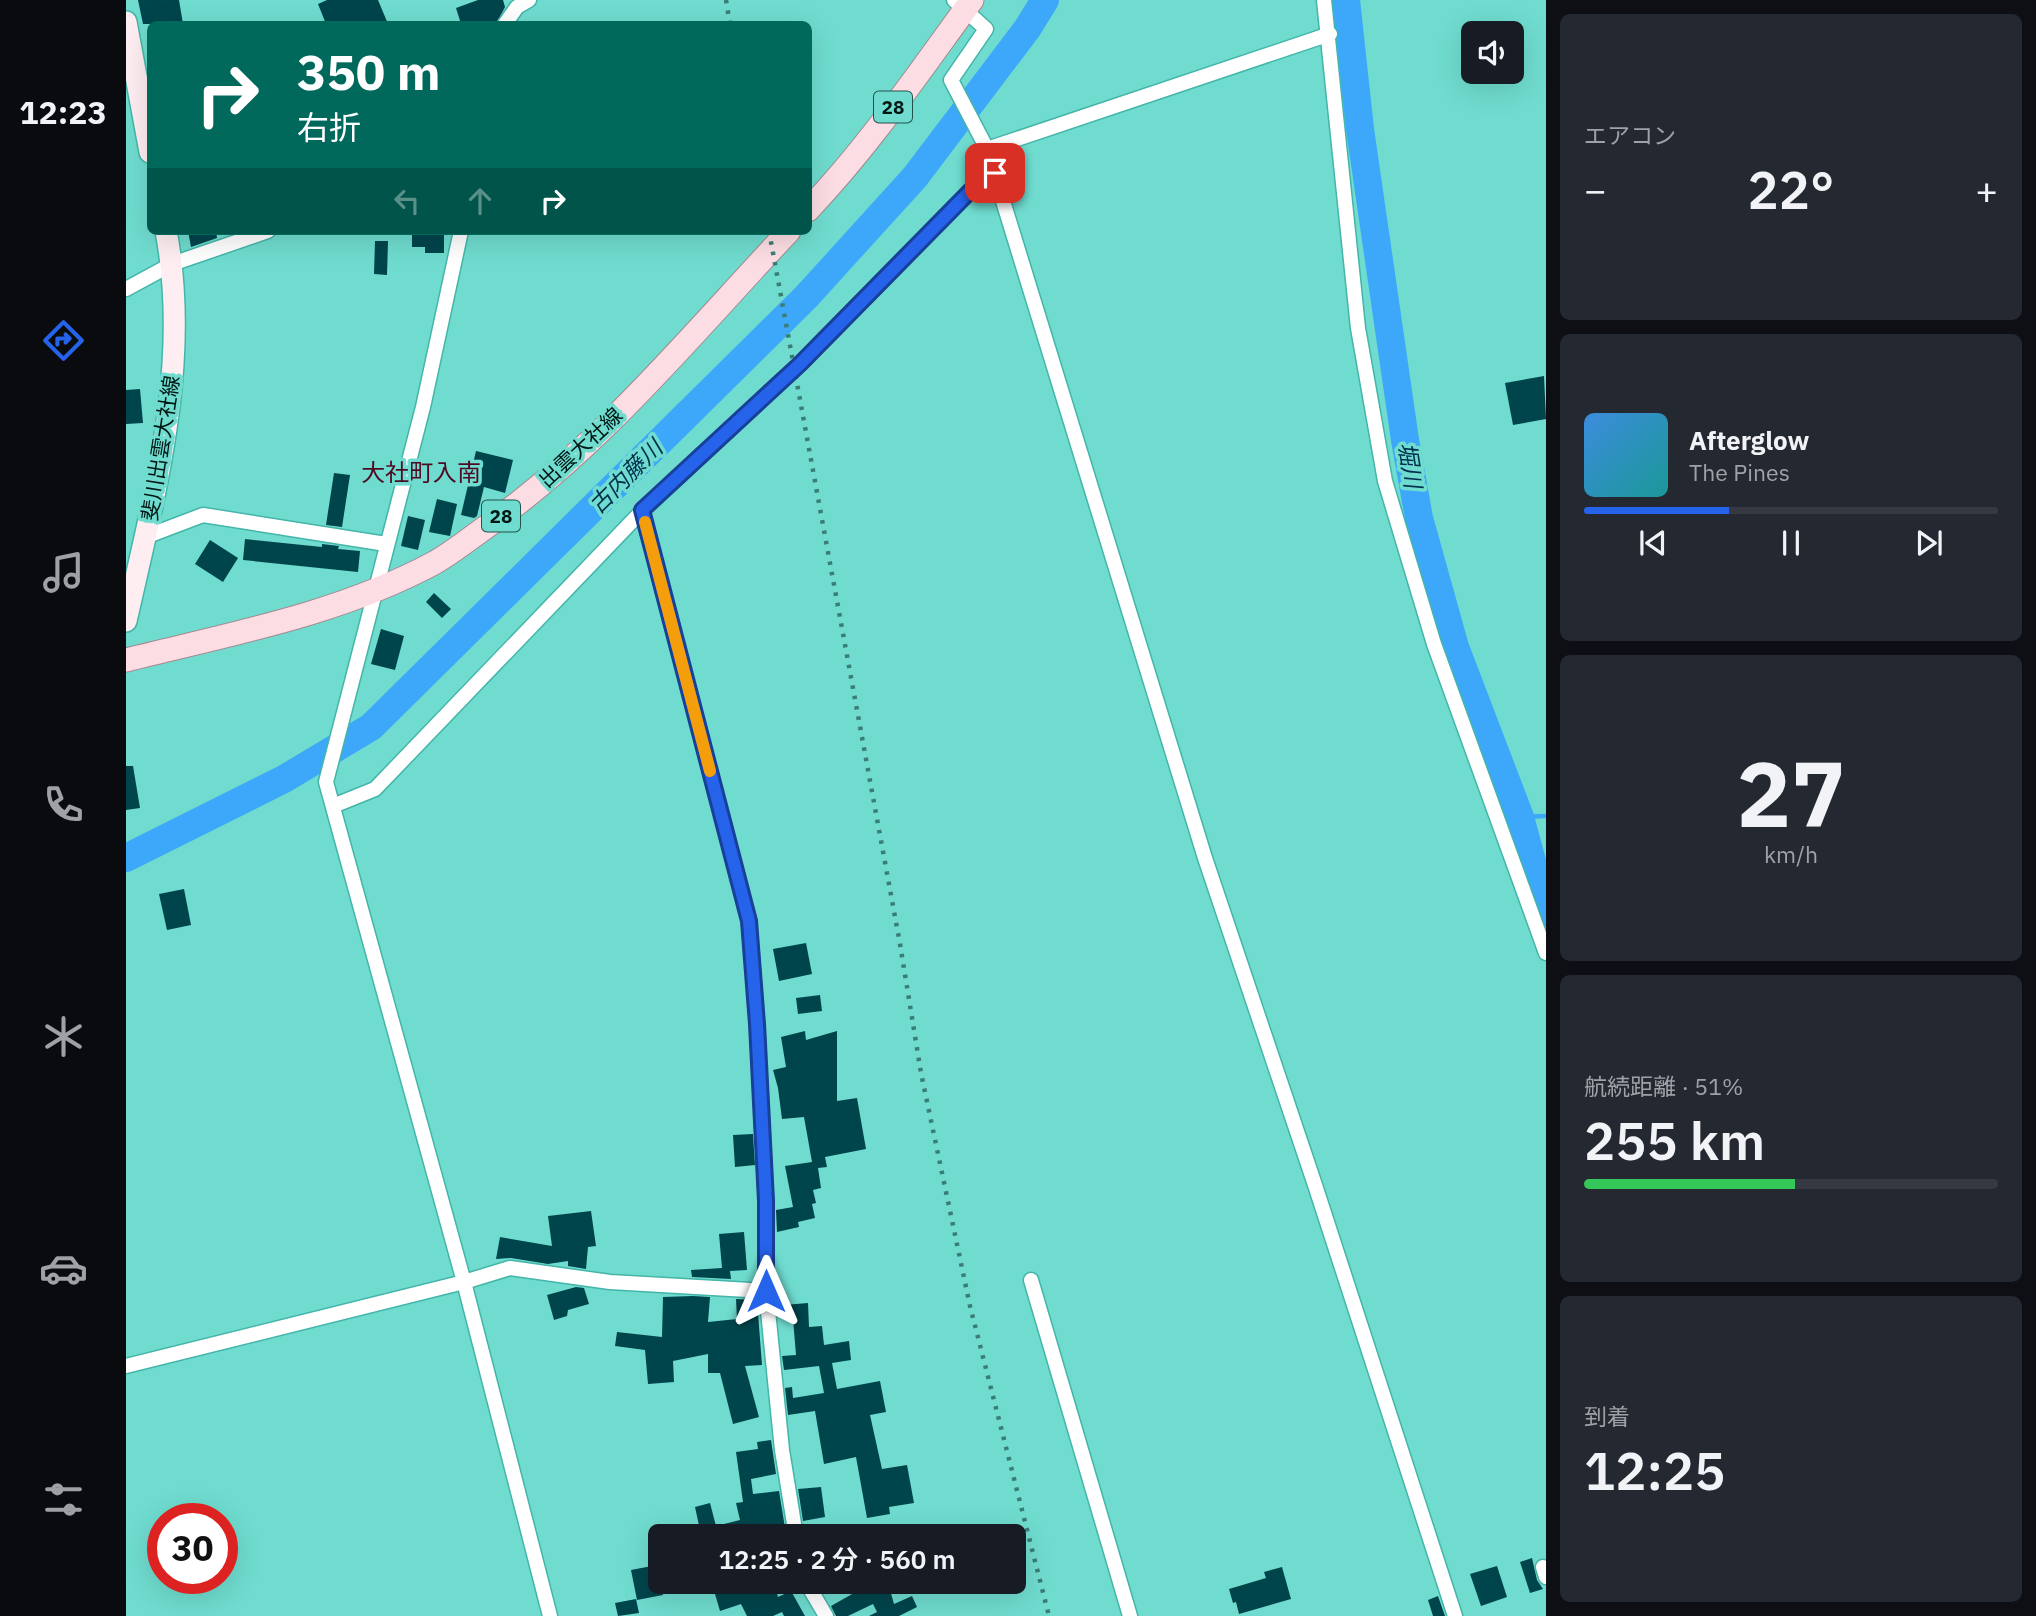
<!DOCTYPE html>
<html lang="ja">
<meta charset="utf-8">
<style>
body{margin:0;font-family:"IBM Plex Sans","Noto Sans JP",sans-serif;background:#242831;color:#f1f3f6;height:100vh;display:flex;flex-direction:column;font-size:26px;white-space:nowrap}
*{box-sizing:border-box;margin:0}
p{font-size:23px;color:#9ea1a6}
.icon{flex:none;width:38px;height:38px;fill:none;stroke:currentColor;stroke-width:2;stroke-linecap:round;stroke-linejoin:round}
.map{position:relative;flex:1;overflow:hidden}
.side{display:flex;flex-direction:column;gap:14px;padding:14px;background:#0d0f14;width:490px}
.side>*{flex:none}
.banner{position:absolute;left:21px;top:21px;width:665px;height:214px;border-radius:10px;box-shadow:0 7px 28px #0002;background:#00695c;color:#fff;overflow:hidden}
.tools{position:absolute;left:1335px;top:21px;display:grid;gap:14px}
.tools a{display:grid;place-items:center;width:63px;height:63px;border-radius:10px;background:#171b24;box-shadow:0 7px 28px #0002;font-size:35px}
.speed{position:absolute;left:21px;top:1503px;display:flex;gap:14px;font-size:35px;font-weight:700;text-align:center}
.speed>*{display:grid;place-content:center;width:91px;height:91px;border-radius:50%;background:#171b24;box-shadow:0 7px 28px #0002;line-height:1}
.speed .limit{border:10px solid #d22;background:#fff;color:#111}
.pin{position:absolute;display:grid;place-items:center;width:60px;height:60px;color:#fff;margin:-30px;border-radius:14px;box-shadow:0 4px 10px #0006}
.me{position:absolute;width:77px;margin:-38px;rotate:0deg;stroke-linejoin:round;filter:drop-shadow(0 0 5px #0008)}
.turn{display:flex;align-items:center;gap:24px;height:147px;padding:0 35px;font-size:32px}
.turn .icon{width:91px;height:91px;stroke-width:2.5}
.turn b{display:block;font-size:49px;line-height:60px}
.lanes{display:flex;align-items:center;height:66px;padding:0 35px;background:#0003;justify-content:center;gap:35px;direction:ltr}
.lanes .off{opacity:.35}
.big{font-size:52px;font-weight:600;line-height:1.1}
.side .card{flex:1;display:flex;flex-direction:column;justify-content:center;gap:10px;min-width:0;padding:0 24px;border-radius:10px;background:#242831}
.side .dial{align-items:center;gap:0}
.dial b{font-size:91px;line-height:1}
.song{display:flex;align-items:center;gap:21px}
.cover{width:84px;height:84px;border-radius:10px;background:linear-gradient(135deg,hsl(210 70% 55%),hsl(180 70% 35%))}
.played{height:7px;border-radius:4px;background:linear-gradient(90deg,#2563eb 35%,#363941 35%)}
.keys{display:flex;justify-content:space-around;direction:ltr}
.heat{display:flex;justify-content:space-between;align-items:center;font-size:38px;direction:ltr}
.charge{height:10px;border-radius:5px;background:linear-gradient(90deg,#34c759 51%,#363941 0)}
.trip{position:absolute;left:522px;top:1524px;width:378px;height:70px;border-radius:10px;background:#171b24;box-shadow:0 7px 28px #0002;font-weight:600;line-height:70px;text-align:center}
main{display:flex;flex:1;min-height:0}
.menu{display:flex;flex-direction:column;width:126px;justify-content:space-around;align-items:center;background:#090b0e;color:#9ea1a6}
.menu .icon{width:49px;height:49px}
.menu .on{color:#2563eb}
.menu b{font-size:32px;color:#f1f3f6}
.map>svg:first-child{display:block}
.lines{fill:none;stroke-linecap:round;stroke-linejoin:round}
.stream{stroke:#3da8f9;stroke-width:4.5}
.river{stroke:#3da8f9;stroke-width:28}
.building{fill:#00454c}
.minor-casing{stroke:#44b5a9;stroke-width:17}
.secondary-casing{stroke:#44b5a9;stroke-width:24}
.primary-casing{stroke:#a3898e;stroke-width:25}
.minor{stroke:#fff;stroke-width:14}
.secondary{stroke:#feeef1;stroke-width:21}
.primary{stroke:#fcdde3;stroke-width:23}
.rail{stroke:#3a7d75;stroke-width:4.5;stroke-dasharray:3.5 7;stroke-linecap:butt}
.route-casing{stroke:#184099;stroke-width:18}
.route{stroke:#2563eb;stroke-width:12}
.slow{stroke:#f59e0b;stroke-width:12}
.labels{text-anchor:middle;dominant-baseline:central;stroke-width:7;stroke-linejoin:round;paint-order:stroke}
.shield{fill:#6fdccf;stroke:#22524c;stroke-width:2}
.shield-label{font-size:19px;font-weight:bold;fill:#011714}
.street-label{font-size:21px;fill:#011714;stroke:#6fdccf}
.water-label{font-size:23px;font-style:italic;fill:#012e4d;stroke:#6fdccf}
.quarter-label{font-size:24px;fill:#4f0a23;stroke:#6fdccf}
</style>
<main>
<nav class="menu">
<b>12:23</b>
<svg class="icon on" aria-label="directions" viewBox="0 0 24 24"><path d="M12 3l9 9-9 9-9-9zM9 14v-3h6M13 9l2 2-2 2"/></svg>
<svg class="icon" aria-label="music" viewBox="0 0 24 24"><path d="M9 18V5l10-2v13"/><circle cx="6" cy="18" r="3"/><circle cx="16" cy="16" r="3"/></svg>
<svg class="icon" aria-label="phone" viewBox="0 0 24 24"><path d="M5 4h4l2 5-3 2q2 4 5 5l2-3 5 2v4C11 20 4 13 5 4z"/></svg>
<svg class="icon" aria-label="climate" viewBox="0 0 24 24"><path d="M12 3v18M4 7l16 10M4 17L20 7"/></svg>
<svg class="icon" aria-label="car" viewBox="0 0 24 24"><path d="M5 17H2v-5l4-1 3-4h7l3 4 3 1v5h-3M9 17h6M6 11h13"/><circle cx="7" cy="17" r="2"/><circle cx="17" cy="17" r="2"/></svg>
<svg class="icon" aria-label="filters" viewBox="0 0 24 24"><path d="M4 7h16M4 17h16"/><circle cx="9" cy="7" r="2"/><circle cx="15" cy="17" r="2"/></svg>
</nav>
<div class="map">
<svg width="1420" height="1616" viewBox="0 0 1420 1616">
<rect width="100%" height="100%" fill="#6fdccf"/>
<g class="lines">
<polyline class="stream" points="1394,817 1420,816"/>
<g class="river">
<polyline points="1220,0 1234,129 1279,440 1293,518 1329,647 1394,817 1420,913"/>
<polyline points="0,858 158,779 245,727 680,297 789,177 901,29 919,0"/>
</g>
</g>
<g class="building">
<polygon points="12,0 53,0 57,24 17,24"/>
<polygon points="201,0 252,0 262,24 200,24 192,4"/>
<polygon points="352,0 377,0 379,7 370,24 335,24 330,8"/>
<polygon points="62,231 90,231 91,238 65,247"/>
<polygon points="286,231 318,231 318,253 299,253 299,247 286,247"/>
<polygon points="249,241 262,241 261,275 248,274"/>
<polygon points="1418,376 1420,419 1387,425 1379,383"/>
<polygon points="14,389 17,423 0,424 0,390"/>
<polygon points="350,451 387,460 379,493 358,487 351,516 348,518 335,515"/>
<polygon points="208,473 224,475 216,527 200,525"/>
<polygon points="311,499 331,504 324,536 303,532"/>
<polygon points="282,516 299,520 292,550 275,546"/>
<polygon points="119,539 196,547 196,544 213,546 212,549 234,551 232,572 117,560"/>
<polygon points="84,540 112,558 97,582 69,564"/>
<polygon points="308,593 325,609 316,618 300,602"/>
<polygon points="255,629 278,636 269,670 245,664"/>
<polygon points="0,766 7,766 14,808 0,810"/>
<polygon points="58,889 65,925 41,930 33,894"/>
<polygon points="680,943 686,974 653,981 647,949"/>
<polygon points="694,995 696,1011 672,1014 670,998"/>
<polygon points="679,1031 680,1040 711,1031 711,1101 731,1098 740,1149 699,1157 701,1167 692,1168 695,1188 687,1190 690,1203 686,1204 689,1218 672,1222 673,1227 651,1232 650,1210 667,1207 659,1166 686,1162 678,1117 656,1119 652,1088 647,1070 660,1067 655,1037"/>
<polygon points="627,1134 629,1165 609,1167 607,1135"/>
<polygon points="465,1211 470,1246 462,1247 460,1269 442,1266 442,1261 422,1264 385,1258 370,1259 374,1237 426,1246 422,1216"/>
<polygon points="618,1232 621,1270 604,1271 605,1279 566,1277 565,1270 596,1268 593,1234"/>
<polygon points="450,1287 458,1288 463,1304 442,1310 441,1316 428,1320 421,1295"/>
<polygon points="567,1296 584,1297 582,1322 611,1319 610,1299 631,1300 636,1365 619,1366 633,1417 607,1424 594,1373 582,1373 582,1354 547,1361 548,1382 522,1384 519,1350 489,1346 491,1332 536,1337 537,1297"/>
<polygon points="682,1303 683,1327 696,1326 698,1345 723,1341 725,1360 706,1363 711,1389 754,1381 760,1412 744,1415 756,1469 781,1465 788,1503 763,1507 764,1514 741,1518 730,1457 698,1464 689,1411 662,1415 659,1388 666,1387 667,1398 698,1393 693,1366 658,1370 656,1356 670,1355 667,1319 659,1319 658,1305"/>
<polygon points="645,1440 650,1474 625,1479 627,1494 653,1491 660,1534 648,1536 646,1531 620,1536 567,1536 566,1532 574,1530 569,1507 584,1503 590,1526 614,1520 610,1503 617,1502 610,1452 632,1449 631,1442"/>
<polygon points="695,1487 699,1517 677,1521 672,1489"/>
<polygon points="1406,1558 1411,1580 1417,1589 1404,1593 1394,1562"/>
<polygon points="531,1565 537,1595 511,1600 505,1570"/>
<polygon points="1371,1566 1381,1597 1355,1606 1344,1574"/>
<polygon points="1156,1567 1165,1599 1113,1614 1110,1602 1107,1603 1103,1589 1140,1578 1138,1572"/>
<polygon points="627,1582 648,1582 652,1597 665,1591 679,1616 658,1616 656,1612 647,1616 621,1616 615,1604 594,1611 589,1594"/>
<polygon points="724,1582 745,1582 747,1588 762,1583 768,1604 786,1596 791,1607 773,1616 743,1616 751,1612 747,1604 722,1616 710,1616 705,1606 728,1593"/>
<polygon points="1312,1596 1319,1616 1307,1616 1302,1600"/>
<polygon points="510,1599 513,1613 492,1616 489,1603"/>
</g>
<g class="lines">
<g class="minor-casing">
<g id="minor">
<polyline points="828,0 860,29 825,80 861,149 1079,858 1189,1185 1329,1616"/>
<polyline points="1198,0 1232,328 1259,481 1308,644 1420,953"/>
<polyline points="379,24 391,7 403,0"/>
<polyline points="861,149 1204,34"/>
<polyline points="335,231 297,407 200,782 338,1282 424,1616"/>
<polyline points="0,289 46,264 142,231"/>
<polyline points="516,511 623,921 631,1024 640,1201 640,1291 656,1450 670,1536"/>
<polyline points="19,537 77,515 260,544"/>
<polyline points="207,806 249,789 516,511 674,364 858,176 869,173"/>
<polyline points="905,1280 1004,1616"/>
<polyline points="0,1366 338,1282 384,1268 484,1282 640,1291"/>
<polyline points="1417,1567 1420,1577"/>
<polyline points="680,1582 700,1616"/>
</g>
</g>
<g class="secondary-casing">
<g id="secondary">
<polyline points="0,22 24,152"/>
<path d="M0,621C29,492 65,363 40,231"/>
</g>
</g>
<g class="primary-casing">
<g id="primary">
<path d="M682,210C743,146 794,71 846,0"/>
<path d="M0,660C104,634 213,614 308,563C326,553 343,539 360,527C475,446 567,333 663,231"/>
</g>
</g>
<use href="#minor" class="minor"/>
<use href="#secondary" class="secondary"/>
<use href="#primary" class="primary"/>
<g class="rail">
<polyline points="600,0 604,24"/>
<polyline points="643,231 774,944 795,1073 844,1306 923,1616"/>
</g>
</g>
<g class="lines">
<g class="route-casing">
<polyline id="route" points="640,1291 640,1201 631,1024 623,921 516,510 674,364 859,176 869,173"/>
</g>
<use href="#route" class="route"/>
<polyline class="slow" points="519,522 584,771"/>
</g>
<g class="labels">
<g class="shield">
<rect x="748" y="91.5" width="38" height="31" rx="5"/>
<rect x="356" y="500.5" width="38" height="31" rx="5"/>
</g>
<g class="shield-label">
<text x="767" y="107">28</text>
<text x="375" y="516">28</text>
</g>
<g class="street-label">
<text transform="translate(454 447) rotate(-43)">出雲大社線</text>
<text transform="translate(34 448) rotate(-81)">斐川出雲大社線</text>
</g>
<g class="water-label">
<text transform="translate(1285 465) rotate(81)">堀川</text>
<text transform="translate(499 476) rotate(-45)">古内藤川</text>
</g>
<g class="quarter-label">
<text x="295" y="472">大社町入南</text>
</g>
</g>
</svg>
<div class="tools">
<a><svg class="icon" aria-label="sound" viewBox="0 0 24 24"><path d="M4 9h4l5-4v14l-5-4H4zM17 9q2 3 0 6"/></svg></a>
</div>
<div class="speed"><div class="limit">30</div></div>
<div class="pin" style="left:869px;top:173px;background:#d93025"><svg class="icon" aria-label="arrive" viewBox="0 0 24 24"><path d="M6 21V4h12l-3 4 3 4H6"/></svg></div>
<svg class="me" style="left:640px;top:1291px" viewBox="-20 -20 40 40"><path d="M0-17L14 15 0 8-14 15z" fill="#2563eb" stroke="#fff" stroke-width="4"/></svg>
<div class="trip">12:25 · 2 分 · 560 m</div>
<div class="banner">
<div class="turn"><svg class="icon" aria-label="right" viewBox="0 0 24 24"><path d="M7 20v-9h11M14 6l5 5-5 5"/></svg><div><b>350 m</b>右折</div></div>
<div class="lanes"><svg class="icon off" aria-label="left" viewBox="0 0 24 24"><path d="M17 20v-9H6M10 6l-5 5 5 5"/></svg><svg class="icon off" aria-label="ahead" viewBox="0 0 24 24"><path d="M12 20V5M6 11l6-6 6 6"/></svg><svg class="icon" aria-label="right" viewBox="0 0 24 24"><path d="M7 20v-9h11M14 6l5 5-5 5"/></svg></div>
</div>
</div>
<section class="side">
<div class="card"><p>エアコン</p>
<div class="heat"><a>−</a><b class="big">22°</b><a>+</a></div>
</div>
<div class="card">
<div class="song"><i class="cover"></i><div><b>Afterglow</b><p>The Pines</p></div></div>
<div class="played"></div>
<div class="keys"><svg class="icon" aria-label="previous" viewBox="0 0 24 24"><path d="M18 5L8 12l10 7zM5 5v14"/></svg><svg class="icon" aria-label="pause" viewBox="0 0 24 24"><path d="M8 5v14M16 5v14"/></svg><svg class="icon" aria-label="next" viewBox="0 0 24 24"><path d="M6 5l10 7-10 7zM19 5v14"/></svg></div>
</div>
<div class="card dial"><b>27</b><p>km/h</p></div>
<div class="card"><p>航続距離 · 51%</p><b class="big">255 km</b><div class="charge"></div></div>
<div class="card"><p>到着</p><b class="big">12:25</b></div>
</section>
</main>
